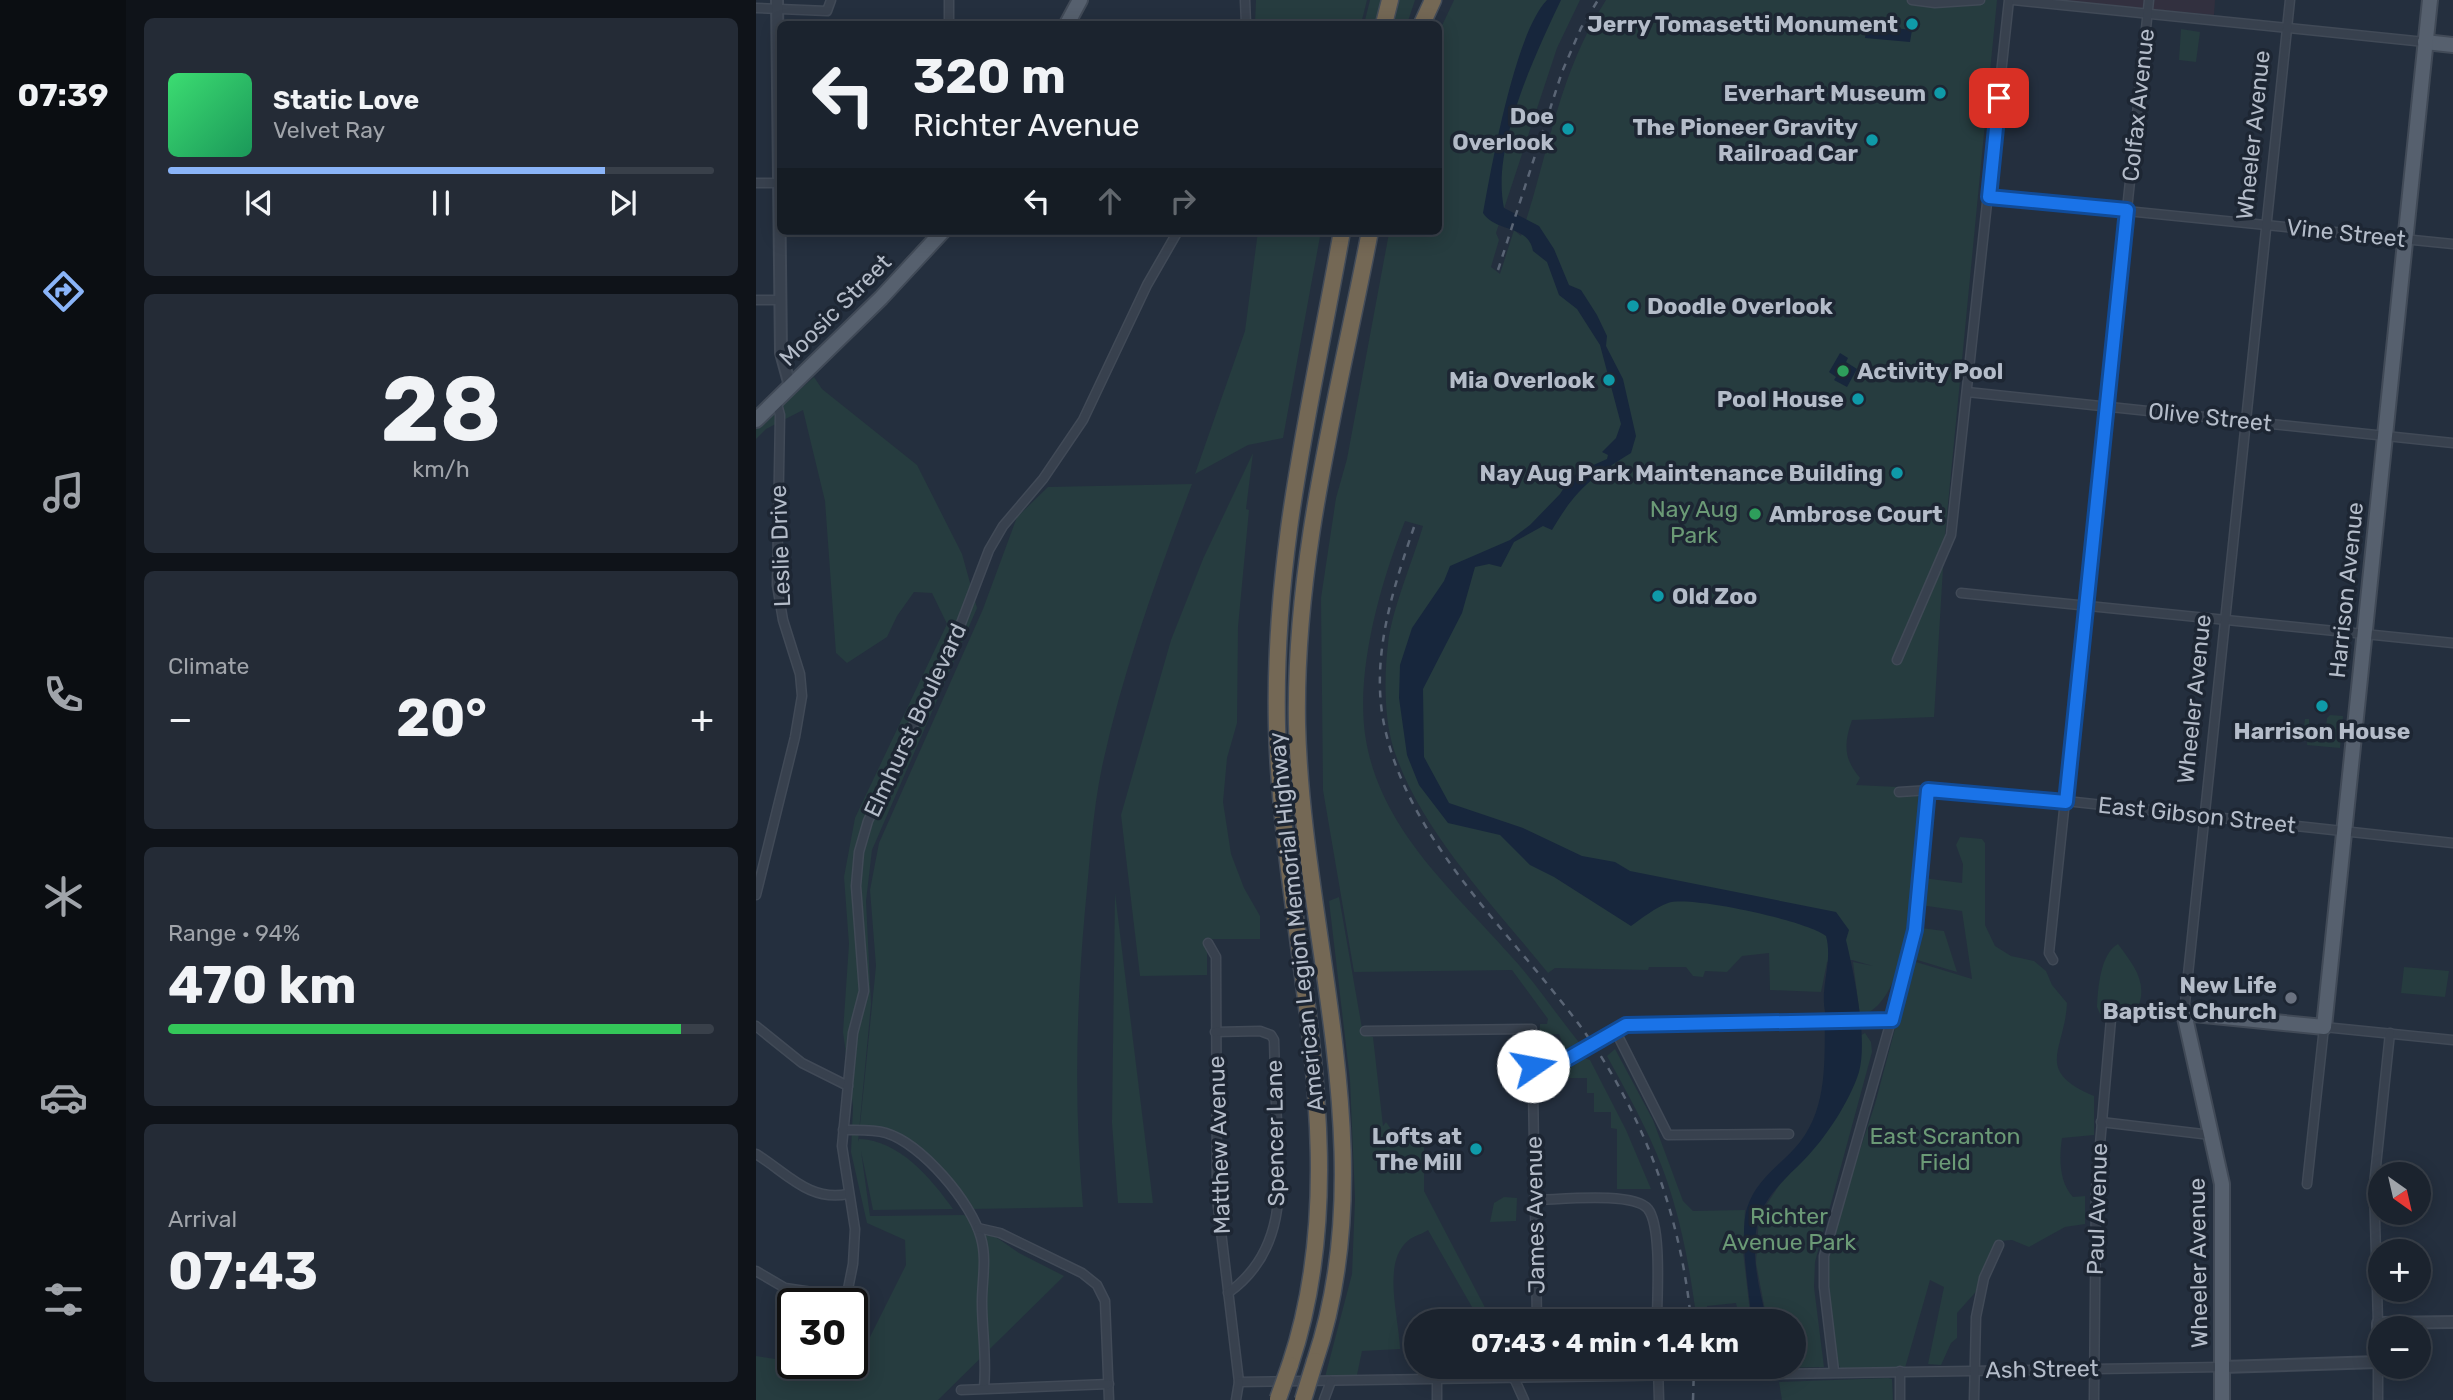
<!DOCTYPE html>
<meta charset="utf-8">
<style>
body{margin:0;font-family:Rubik,sans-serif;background:#242b36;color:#f1f3f6;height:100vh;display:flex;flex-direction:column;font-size:26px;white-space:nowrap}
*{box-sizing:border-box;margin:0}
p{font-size:23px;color:#a0a4aa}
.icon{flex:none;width:38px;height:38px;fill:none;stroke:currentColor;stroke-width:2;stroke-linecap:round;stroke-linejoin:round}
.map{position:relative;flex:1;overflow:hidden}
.panel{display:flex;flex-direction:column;gap:18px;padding:18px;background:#0f1319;width:630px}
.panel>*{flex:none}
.top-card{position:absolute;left:21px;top:21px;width:665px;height:214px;border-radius:10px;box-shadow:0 4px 18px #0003,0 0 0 2px #39404a;background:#1b232e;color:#f1f3f6;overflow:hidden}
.needle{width:46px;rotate:146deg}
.controls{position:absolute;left:1612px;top:1162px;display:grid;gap:14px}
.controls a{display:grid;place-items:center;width:63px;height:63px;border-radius:50%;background:#1b232e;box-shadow:0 4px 18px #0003,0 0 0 2px #39404a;font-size:35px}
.speed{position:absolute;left:21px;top:1288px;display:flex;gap:14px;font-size:35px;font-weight:700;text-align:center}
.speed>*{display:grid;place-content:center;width:91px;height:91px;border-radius:50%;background:#1b232e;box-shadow:0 4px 18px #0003,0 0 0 2px #39404a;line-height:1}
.speed .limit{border:4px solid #111;border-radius:10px;background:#fff;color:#111}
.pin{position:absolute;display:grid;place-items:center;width:60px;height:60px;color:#fff;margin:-30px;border-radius:14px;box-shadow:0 4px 10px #0006}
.me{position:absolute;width:77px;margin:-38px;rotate:78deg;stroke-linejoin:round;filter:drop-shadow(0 0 5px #0008)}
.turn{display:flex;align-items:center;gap:24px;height:147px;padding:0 21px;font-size:32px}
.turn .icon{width:91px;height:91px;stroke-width:2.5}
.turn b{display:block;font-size:49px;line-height:60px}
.lanes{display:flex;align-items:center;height:66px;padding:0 21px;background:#0003;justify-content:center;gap:35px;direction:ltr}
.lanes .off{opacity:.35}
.big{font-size:52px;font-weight:700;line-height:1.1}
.panel .widget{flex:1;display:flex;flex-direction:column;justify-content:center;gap:10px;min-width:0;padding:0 24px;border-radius:10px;background:#242b36}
.panel .dial{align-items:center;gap:0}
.dial b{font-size:91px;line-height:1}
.song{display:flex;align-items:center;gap:21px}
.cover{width:84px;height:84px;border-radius:10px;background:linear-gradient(135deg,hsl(140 70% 55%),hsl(150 70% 35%))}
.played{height:7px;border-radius:4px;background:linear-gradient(90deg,#8ab4f8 80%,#39404a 80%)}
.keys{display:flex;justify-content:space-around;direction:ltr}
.heat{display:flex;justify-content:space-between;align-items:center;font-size:38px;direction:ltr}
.charge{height:10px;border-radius:5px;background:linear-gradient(90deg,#34c759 94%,#39404a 0)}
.trip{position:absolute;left:648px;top:1309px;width:402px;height:70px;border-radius:35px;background:#1b232e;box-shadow:0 4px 18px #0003,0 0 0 2px #39404a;font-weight:700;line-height:70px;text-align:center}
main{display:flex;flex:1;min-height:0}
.menu{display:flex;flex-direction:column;width:126px;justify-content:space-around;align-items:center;background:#0b0e12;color:#a0a4aa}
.menu .icon{width:49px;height:49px}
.menu .current{color:#8ab4f8}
.menu b{font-size:32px;color:#f1f3f6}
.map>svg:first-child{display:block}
.medical{fill:#32303f}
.green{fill:#263c3f}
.water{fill:#17263c}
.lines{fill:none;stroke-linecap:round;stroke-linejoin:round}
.minor-tunnel{stroke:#3a4453;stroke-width:8;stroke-dasharray:8 4;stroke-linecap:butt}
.minor-casing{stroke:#414a57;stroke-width:11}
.tertiary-casing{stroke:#414a57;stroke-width:14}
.primary-casing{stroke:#414a57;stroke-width:18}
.motorway-casing{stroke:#434c59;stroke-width:19}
.minor{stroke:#38414e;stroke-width:8}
.tertiary{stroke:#38414e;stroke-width:10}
.primary{stroke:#56606e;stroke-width:14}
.motorway{stroke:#746855;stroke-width:16}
.rail{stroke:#5a6575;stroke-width:2.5;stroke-dasharray:7 7;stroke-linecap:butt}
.motorway-bridge-casing{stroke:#434c59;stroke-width:19;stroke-linecap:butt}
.motorway-bridge{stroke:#746855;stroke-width:16}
.route-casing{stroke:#114b97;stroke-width:18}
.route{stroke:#1a73e8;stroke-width:12}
.culture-dot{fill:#0f9aa8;stroke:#1d2633;stroke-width:2.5}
.leisure-dot{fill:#2e9e5b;stroke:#1d2633;stroke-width:2.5}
.worship-dot{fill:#6b7280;stroke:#1d2633;stroke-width:2.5}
.labels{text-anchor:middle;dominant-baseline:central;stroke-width:7;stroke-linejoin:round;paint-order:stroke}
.poi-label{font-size:23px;font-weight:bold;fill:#b4bcc9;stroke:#1d2633;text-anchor:end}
.street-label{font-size:23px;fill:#b4bcc9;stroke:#1d2633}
.park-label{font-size:23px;fill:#6b9a76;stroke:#1d2633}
</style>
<main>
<nav class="menu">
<b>07:39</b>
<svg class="icon current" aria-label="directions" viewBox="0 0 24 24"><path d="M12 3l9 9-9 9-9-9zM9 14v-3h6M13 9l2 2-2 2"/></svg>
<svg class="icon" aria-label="music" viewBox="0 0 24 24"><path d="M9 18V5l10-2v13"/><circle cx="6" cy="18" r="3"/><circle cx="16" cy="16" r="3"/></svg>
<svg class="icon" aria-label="phone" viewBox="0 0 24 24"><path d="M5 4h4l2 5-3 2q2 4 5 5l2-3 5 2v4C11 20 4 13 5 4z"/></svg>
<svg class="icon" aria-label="climate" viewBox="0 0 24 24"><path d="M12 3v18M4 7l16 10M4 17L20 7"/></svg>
<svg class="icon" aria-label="car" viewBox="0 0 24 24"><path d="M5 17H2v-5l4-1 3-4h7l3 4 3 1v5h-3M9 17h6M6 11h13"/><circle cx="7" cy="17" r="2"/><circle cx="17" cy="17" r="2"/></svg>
<svg class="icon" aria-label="filters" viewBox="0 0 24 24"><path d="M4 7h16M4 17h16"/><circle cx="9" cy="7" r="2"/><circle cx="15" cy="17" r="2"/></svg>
</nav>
<section class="panel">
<div class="widget">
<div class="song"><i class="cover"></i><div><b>Static Love</b><p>Velvet Ray</p></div></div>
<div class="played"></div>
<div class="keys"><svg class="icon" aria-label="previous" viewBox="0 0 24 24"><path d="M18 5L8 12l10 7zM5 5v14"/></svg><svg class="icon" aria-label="pause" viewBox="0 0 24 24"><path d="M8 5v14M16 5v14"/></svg><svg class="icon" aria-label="next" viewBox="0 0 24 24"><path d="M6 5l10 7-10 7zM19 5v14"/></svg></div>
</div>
<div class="widget dial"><b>28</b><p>km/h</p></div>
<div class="widget"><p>Climate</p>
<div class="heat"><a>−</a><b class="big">20°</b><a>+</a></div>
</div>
<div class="widget"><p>Range · 94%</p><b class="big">470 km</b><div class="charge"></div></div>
<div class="widget"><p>Arrival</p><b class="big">07:43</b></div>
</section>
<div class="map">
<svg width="1697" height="1400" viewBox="0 0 1697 1400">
<rect width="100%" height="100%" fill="#242f3e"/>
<polygon class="medical" points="1300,0 1459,0 1458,15"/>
<g class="green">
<polygon points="500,0 611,0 605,24 499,24"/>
<polygon points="614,0 659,0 651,24 608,24"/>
<path d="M698,0H824L801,48L740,233L743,240L735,267L744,274L758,230L765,236C793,154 801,76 850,0H1241L1189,535L1178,717L1096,720C1088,743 1087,758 1104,778L1100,785L1142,787L1166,798C1160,848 1160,1002 1104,1016L1097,962L1117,966L1096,960L1071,962L1065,992L1014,990L1013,953L986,956L971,972L949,971L947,977L937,976L930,967H893L892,970L799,968L792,973C739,907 665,832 638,750C628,719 628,677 632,644C635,612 657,560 667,526L649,521C625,582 600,668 609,734C623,832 703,895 763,965C785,991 804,1019 825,1045C812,1055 801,1059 786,1062L785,1053L788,1059L795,1060L796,1053H807L809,1050L803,1034L788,1035V1043H783L784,1024H791L792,1019L756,970L598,972L567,790L565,598L580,498L591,459L633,233L682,231L683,32Z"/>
<polygon points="1425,29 1444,32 1440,62 1423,60"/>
<polygon points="502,231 565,231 527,438 492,445 439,474 489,331"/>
<path d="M58,377L66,389L161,465L206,554L221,608L116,850L110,901L115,1004L102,1142L103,1139C143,1140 175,1178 197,1209L117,1210L105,1151L114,1216L208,1215L263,1253L308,1276L182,1400H0V1356L85,1369L96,1363V1358L111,1343L150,1265L149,1240L111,1223L95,1152L97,1106L87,1032L93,944L88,877L99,818L191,624L176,593L158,592L141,616L131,637L91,663L80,653L69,501L47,410L10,429L0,439V429Z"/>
<polygon points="497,453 490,509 493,510 482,627 481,723 471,758 467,802 475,854 488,888 504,916 504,939 451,939 451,975 384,976 365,815 415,640 447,559"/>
<path d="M436,484C401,577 367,670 346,767C336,815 334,862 329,910C320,1010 318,1107 327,1207L214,1209L201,1190L131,1129L104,1125L120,966L114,890L123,843L227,609L261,517L292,487Z"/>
<polygon points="1574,715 1587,716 1584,748 1551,745 1552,729 1548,727 1549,719 1553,719 1553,724 1570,727 1571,718"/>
<path d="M1204,837L1226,839L1229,843V925L1239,946L1255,956L1278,961L1290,971L1296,985L1311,1003C1309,1050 1277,1071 1338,1096V1135L1306,1138C1303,1158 1303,1182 1317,1197L1329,1196V1224L1309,1227L1273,1247L1256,1240L1243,1241L1225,1286L1201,1313V1338L1195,1343L1185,1365L1172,1364L1188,1287L1174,1280L1149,1368L1086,1370L1081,1363L1069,1293L1072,1247L1119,1104L1157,961L1216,979L1206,911L1164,905L1167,878L1206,883L1207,864L1200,845Z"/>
<polygon points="359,893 397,1203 362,1203 356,1123"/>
<path d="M583,897L607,1034L617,1037L627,1126L630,1122L639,1135L668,1136V1191L736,1321H724L672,1230C661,1237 656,1235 647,1246C628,1270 643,1319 644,1349L606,1351L601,1375L569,1377L596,1274L599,1199L594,1080L573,901Z"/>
<polygon points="1165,928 1188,931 1201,972 1158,959"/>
<path d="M1362,944C1378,966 1393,983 1381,1010L1368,1019L1344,1014L1341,1007C1342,989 1344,954 1362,944Z"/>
<polygon points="1648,967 1693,971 1689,997 1645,993"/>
<polygon points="1109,1033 1115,1042 1116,1052 1059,1262 1058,1287 1068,1367 1019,1368 1038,1367 1038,1321 1011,1321 1000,1263 1003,1216 1024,1184 1065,1139 1092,1097 1103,1069 1104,1036"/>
<path d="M859,1049L897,1120L927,1201L937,1211L989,1210L987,1251L995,1321H984L980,1303L951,1306V1321H941C935,1279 929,1240 917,1200C903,1149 876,1102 851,1056Z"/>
<polygon points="828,1058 834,1060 870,1130 895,1189 861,1189 861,1129 855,1128 855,1112 838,1112 838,1093 831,1093 831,1078 784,1078 787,1072 810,1068"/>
<polygon points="748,1197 761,1198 760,1221 734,1222 738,1203"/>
<polygon points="1132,1378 1136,1379 1137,1400 1026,1400 1023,1382"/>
</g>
<g class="water">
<path d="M791,0H805C779,55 735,147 748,208L783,226L798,249L813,285L825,290L841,315L851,336L850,346L867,379L880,436L875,453C836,477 820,489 796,530L787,526L758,542L745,567L733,564L719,567L706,613L667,689L668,757L693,803L767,828L826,856L859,862L874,871L1080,912L1093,930L1090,940C1098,974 1112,1039 1103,1072C1094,1101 1069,1139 1047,1161C1031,1177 1008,1197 1002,1221C994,1254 1003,1289 1011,1321H996C993,1292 983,1235 991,1208C1001,1177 1027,1164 1044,1142C1073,1105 1068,1056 1069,1012C1064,986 1077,962 1070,936C1052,921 933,895 912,903C899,908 886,918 875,926L798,877L774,865L744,835L692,823L663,785L651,755L643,698L644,665L656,628L688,581L694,566L754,540L774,525L804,494L813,480L824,471L851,459L852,455L846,452L860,438L865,424L844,345L821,309L803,295L791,262L777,251C772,224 740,233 727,213C736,164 759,33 791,0Z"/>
<polygon points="1111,25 1156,30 1154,42 1109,38"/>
<polygon points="1084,353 1092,358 1090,362 1101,369 1091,387 1078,380 1080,377 1073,372"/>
</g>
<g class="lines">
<polyline class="minor-tunnel" points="928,1375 950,1375"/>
<g class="minor-casing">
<g id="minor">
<polyline points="193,0 193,24"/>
<polyline points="489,0 490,24"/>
<polyline points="1156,0 1179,3 1224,0"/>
<polyline points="1257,0 1669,42"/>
<polyline points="0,8 71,11 75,0"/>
<polyline points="0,183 24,183"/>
<polyline points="1232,197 1697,244"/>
<polyline points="0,300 24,300"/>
<polyline points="1211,392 1697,443"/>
<polyline points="1205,593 1697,643"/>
<polyline points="1141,660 1195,535 1253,0"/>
<polyline points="1143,792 1174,790 1310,801 1697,843"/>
<polyline points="0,895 39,737 46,696 44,674 27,620 21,585 24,415 20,400"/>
<polyline points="452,943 460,957 461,1198 483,1382 928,1375"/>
<polyline points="1297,960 1293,953 1393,0"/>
<polyline points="1428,1013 1534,0"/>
<polyline points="0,1026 46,1063 92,1086"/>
<polyline points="859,1030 912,1135 1033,1134"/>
<polyline points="609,1031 776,1029 781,1321"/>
<path d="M459,1032L504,1031L515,1035L518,1040C519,1067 519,1094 521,1121C525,1185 531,1251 472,1293"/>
<polyline points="777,1066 804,1063 871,1025 1136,1020"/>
<polyline points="1345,1122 1455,1135"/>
<path d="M87,1130C101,1130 117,1129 130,1133C166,1144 216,1203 225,1238C231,1259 226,1281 226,1302C226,1332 231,1358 228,1388"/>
<path d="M0,1154C31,1173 53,1202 92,1194"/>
<polyline points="1551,1184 1568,1027 1697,1040"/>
<path d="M777,1200C801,1200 877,1191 892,1209C906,1227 901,1297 901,1321"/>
<polyline points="222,1228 244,1233 326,1273 341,1285 349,1301 353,1400"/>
<polyline points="0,1271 29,1288 90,1297"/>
<polyline points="89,1304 97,1264 99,1229 86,1146 97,1033 108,991 100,886 103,852 112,821 204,626 233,550 247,526 287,479 327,420 391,285 422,231"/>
<polyline points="671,1316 678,1321"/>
<polyline points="1622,1323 1618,1185 1634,1033"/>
<polyline points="741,1367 759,1380 768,1400"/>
<polyline points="902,1367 903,1400"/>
<polyline points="1078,1371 1068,1287 1068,1256 1155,951 1172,790"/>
<polyline points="950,1375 1466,1367"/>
<polyline points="681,1380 681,1400"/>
<polyline points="205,1390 353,1384"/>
<polyline points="480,1400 483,1382"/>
<polyline points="568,1400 575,1381"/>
<polyline points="1144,1400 1144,1371"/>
<polyline points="1218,1400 1220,1317 1228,1278 1243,1245"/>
<polyline points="1338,1400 1340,1190 1355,1019"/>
<polyline points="1622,1400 1622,1362"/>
</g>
</g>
<g class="tertiary-casing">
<g id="tertiary">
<polyline points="21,0 25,353 34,386"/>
<polyline points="1466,1367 1622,1362 1622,1323 1697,1322"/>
</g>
</g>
<g class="primary-casing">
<g id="primary">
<polyline points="311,24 324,0"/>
<polyline points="1669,42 1697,45"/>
<polyline points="0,420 125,298 187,231"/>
<polyline points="1466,1400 1466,1184 1428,1013 1568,1027 1674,0"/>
</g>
</g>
<g class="motorway-casing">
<g id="motorway">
<polyline points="628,24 634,0"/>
<polyline points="666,24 677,0"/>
<path d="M559,1361C629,1154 546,934 541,724C538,557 583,394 614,231"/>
<path d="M534,1365C604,1157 526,937 521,726C517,551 556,401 586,231"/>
</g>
</g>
<use href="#minor" class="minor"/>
<use href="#tertiary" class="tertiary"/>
<use href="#primary" class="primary"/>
<use href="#motorway" class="motorway"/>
<g class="rail">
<polyline points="742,270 806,72 825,28 842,0"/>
<path d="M658,527C638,586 617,649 626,713C645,834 751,928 822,1023C886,1109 925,1215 935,1321"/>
<polyline points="937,1400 938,1367"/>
</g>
<g class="motorway-bridge-casing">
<g id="motorway-bridge">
<polyline points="522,1399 534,1365"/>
<polyline points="547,1400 559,1361"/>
</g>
</g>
<use href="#motorway-bridge" class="motorway-bridge"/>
</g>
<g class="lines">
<g class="route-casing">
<polyline id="route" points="777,1066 804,1063 870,1025 1136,1020 1159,930 1172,790 1310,802 1371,210 1233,197 1243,98"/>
</g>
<use href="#route" class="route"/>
</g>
<g class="culture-dot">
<circle cx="1156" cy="24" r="7"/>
<circle cx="1184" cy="93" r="7"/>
<circle cx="812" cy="129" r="7"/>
<circle cx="1116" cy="140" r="7"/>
<circle cx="877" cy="306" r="7"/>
<circle cx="853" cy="380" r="7"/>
<circle cx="1102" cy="399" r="7"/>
<circle cx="1141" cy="473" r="7"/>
<circle cx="902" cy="596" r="7"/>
<circle cx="1566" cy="706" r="7"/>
<circle cx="720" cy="1149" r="7"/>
</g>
<g class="leisure-dot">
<circle cx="1087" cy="371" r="7"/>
<circle cx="999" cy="514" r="7"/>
</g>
<circle class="worship-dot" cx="1535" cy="998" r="7"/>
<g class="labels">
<g class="poi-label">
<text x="1142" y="24">Jerry Tomasetti Monument</text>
<text x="1170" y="93">Everhart Museum</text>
<text x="798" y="116">Doe<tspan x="798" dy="26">Overlook</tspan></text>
<text x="1102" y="127">The Pioneer Gravity<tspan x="1102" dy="26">Railroad Car</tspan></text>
<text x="891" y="306" text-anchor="start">Doodle Overlook</text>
<text x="1101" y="371" text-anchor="start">Activity Pool</text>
<text x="839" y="380">Mia Overlook</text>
<text x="1088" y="399">Pool House</text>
<text x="1127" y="473">Nay Aug Park Maintenance Building</text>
<text x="1013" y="514" text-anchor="start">Ambrose Court</text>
<text x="916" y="596" text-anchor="start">Old Zoo</text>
<text x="1566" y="731" text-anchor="middle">Harrison House</text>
<text x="1521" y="985">New Life<tspan x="1521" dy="26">Baptist Church</tspan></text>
<text x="706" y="1136">Lofts at<tspan x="706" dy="26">The Mill</tspan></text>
</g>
<g class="street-label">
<text transform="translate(1382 105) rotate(-84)">Colfax Avenue</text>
<text transform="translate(1497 135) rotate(-84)">Wheeler Avenue</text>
<text transform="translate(1590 233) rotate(6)">Vine Street</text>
<text transform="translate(79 310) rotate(-45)">Moosic Street</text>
<text transform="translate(1454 417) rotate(6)">Olive Street</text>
<text transform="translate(24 546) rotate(-92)">Leslie Drive</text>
<text transform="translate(1590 590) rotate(-84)">Harrison Avenue</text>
<text transform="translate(1438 699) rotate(-84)">Wheeler Avenue</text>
<text transform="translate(159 720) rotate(-65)">Elmhurst Boulevard</text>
<text transform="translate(1441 815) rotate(6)">East Gibson Street</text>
<text transform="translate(540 922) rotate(-96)">American Legion Memorial Highway</text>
<text transform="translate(519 1133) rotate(-91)">Spencer Lane</text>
<text transform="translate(463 1145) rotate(-92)">Matthew Avenue</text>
<text transform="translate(1341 1209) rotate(-88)">Paul Avenue</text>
<text transform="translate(779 1215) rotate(-91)">James Avenue</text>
<text transform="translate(1442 1263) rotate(-91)">Wheeler Avenue</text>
<text transform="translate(1286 1369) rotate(-1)">Ash Street</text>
</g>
<g class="park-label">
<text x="938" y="509">Nay Aug<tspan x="938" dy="26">Park</tspan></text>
<text x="1189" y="1136">East Scranton<tspan x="1189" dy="26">Field</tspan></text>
<text x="1033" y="1216">Richter<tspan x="1033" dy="26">Avenue Park</tspan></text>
</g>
</g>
</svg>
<div class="controls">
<a><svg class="needle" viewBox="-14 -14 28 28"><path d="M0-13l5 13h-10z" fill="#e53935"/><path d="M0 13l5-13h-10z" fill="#a0a4aa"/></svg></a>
<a>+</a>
<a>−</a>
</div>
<div class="speed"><div class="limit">30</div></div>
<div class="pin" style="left:1243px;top:98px;background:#d93025"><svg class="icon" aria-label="arrive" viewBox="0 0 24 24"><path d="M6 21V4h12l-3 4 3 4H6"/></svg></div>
<svg class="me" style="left:777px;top:1066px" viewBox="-20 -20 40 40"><circle r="19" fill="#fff"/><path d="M0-13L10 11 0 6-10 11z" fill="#1a73e8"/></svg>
<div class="trip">07:43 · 4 min · 1.4 km</div>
<div class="top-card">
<div class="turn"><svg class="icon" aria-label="left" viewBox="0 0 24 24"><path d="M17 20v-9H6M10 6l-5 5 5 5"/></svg><div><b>320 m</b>Richter Avenue</div></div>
<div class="lanes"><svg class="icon" aria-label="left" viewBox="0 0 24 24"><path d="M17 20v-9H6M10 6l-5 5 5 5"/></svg><svg class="icon off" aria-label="ahead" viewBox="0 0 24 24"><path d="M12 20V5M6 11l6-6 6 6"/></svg><svg class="icon off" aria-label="right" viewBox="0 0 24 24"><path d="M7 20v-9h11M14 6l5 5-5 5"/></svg></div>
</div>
</div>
</main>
